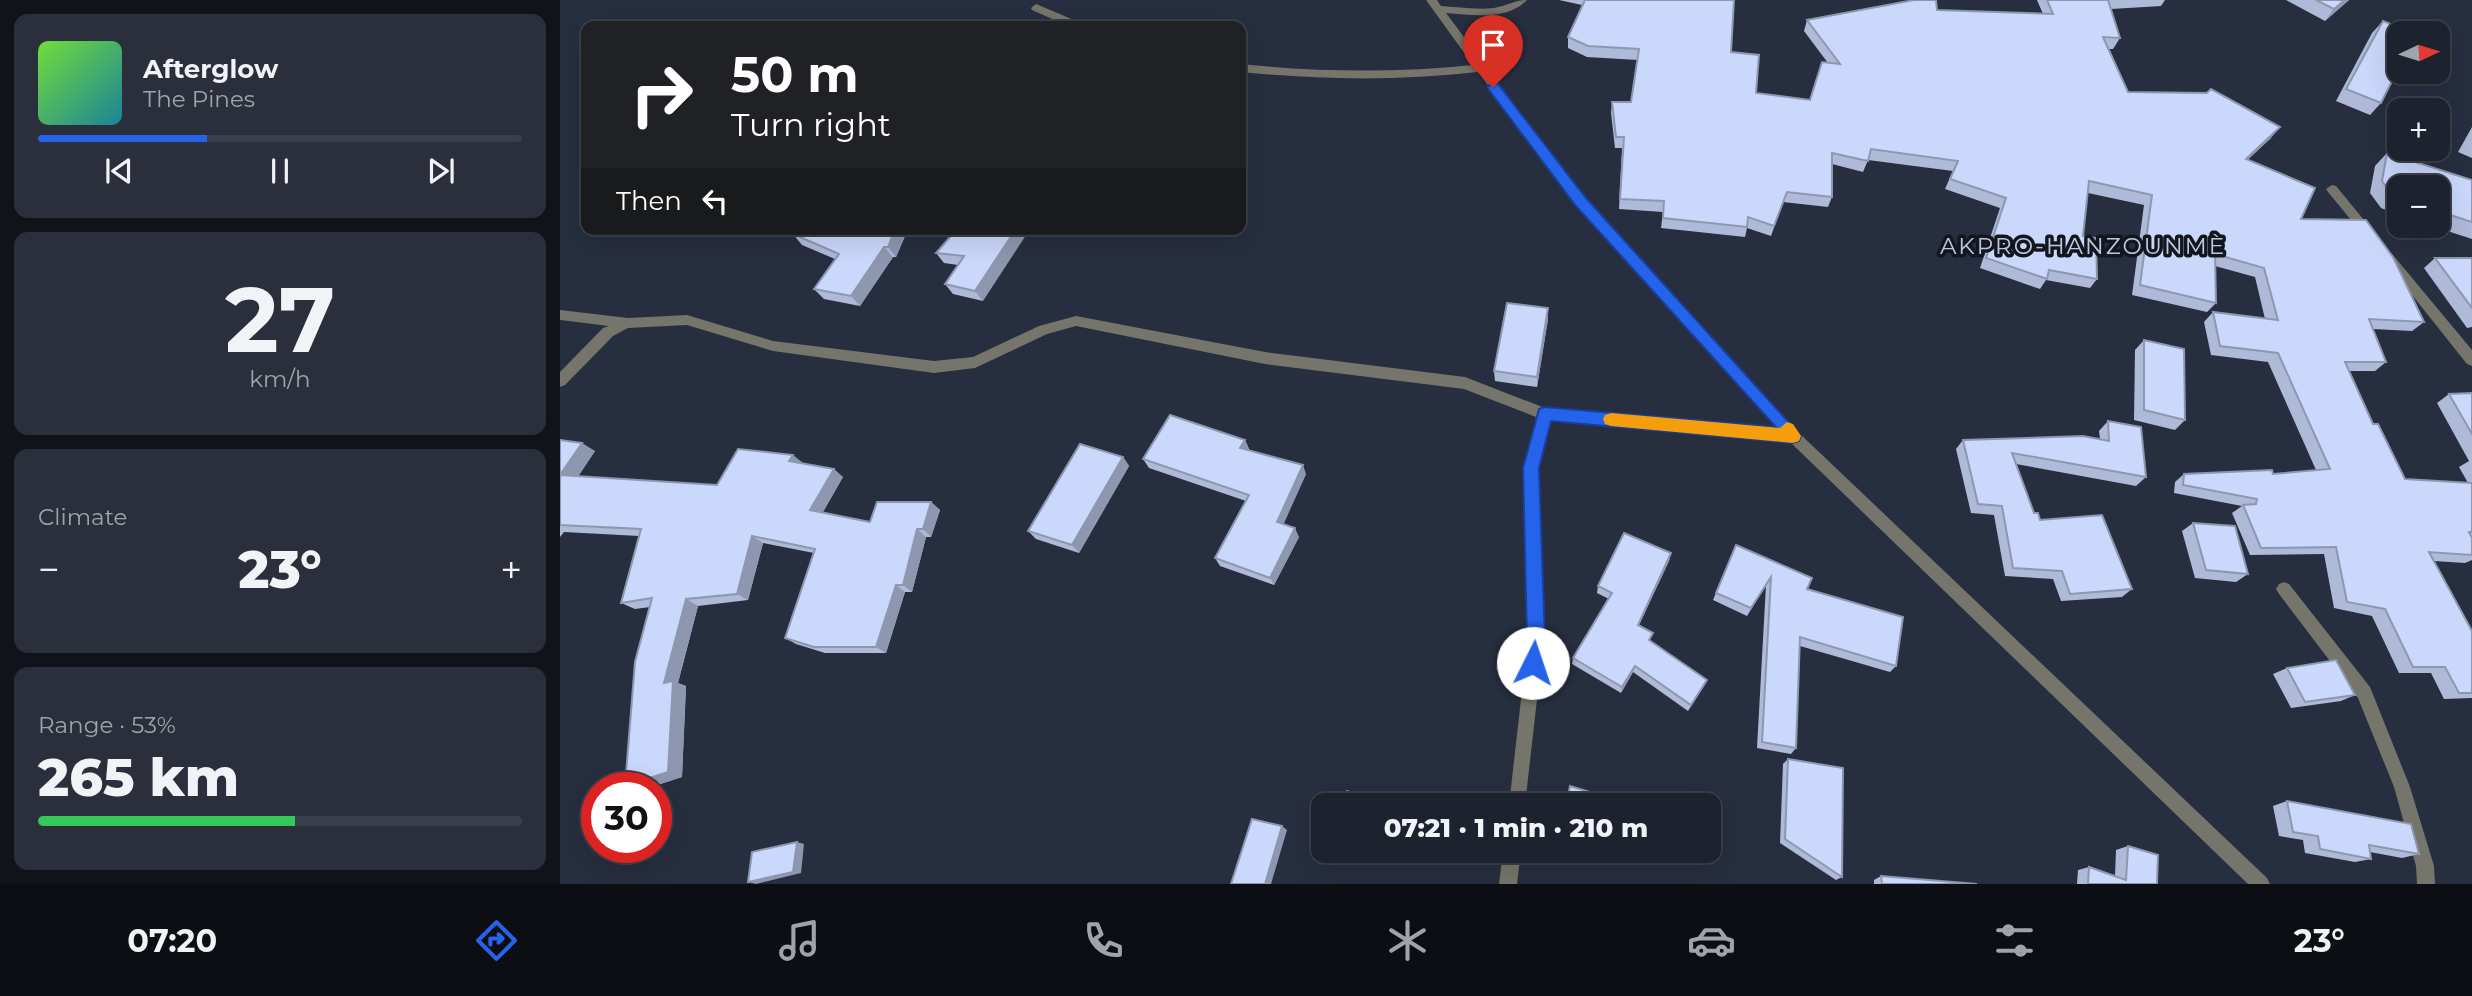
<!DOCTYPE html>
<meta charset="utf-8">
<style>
body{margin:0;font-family:Montserrat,sans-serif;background:#2a2f3b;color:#f1f3f6;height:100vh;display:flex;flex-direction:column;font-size:26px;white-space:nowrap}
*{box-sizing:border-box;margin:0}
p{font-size:23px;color:#a0a4aa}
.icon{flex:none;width:38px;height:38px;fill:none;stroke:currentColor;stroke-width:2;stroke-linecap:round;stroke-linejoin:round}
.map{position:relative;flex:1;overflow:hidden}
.panel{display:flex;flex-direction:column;gap:14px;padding:14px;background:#10131a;width:560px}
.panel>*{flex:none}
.top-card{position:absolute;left:21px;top:21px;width:665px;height:214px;border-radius:14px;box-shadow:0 7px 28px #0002,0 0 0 2px #3b3f4b;background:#202124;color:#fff;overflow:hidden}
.needle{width:46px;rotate:86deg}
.buttons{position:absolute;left:1827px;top:21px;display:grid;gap:14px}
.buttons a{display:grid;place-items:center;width:63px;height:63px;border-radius:14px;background:#1d222f;box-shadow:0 7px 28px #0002,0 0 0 2px #3b3f4b;font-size:35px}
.speed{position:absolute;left:21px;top:772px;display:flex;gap:14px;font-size:35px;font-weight:700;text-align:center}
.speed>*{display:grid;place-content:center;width:91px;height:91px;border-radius:50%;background:#1d222f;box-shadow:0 7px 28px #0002,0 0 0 2px #3b3f4b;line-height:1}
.speed .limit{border:10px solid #d22;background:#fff;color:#111}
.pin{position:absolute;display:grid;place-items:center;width:60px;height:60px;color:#fff;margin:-72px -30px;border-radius:50% 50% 50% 0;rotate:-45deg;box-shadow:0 0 7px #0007}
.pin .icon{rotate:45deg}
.me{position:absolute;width:77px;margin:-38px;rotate:4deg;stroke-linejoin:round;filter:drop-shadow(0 0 5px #0008)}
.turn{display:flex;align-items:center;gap:24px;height:147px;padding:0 35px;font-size:32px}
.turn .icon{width:91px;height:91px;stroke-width:2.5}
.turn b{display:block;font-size:49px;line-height:60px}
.then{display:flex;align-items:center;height:66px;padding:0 35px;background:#0003;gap:14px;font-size:26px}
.big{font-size:52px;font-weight:800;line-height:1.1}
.panel .widget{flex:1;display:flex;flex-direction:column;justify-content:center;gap:10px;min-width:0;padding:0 24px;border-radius:14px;background:#2a2f3b}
.panel .dial{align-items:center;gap:0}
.dial b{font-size:91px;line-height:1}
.song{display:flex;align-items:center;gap:21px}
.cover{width:84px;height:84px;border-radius:10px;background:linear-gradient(135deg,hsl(100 70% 55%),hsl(190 70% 35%))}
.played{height:7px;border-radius:4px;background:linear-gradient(90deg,#2563eb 35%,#3b3f4b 35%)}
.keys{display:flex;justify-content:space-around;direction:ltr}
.heat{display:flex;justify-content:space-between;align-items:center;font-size:38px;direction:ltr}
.charge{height:10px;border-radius:5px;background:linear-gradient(90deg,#34c759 53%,#3b3f4b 0)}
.trip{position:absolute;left:751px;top:793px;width:410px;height:70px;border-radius:14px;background:#1d222f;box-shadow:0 7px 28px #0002,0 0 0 2px #3b3f4b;font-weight:800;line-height:70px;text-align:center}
.tabs{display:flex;height:112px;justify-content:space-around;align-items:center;background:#0c0e13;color:#a0a4aa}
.tabs .icon{width:49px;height:49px}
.tabs .active{color:#2563eb}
.tabs b{font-size:32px;color:#f1f3f6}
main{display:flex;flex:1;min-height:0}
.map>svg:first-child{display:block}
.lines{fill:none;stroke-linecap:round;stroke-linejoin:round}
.street{fill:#75756b;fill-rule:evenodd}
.wall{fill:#aebad8}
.shaded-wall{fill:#8d97b0}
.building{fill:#cad8fb;stroke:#8d97b0;stroke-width:2}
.route{fill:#2563eb;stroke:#184099;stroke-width:2}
.slow{fill:#f59e0b}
.labels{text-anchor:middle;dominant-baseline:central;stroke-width:7;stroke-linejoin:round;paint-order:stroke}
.quarter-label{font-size:23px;letter-spacing:2px;fill:#bec7de;stroke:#13161e}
</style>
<main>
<section class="panel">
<div class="widget">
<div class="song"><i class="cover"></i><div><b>Afterglow</b><p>The Pines</p></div></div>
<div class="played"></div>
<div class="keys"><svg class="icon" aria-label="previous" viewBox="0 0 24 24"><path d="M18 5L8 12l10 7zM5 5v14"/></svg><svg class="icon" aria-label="pause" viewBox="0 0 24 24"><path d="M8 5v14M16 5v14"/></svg><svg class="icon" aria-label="next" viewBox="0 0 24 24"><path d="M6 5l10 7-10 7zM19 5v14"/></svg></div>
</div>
<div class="widget dial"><b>27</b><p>km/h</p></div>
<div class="widget"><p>Climate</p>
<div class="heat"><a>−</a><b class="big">23°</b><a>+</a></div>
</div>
<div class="widget"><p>Range · 53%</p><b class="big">265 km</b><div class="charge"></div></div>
</section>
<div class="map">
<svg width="1912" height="884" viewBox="0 0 1912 884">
<rect width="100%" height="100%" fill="#272e3f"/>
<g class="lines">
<g class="street">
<path d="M866,0H877L881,6C898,7 916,10 934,8C946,6 955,0 967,0C947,21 913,15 886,13L1025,199L1238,432L1707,878L1710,884H1688L1230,442L989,420L978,468L984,638L965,805H949L968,638L964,468L976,417L904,389L705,364L516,326L487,334L415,368L374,373L213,351L127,325L68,328L53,336L5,385L0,387V372L43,328L49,326L0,320V310L68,318L127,315L213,341L374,361L413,357L479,326L516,316L705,352L905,377L985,408L1218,429L1017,205L918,72C839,81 760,80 681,72V64C759,72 836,73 913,65Z"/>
<polygon points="476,4 521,23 522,26 508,26 472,10 471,8"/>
<polygon points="1772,185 1776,186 1813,231 1815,234 1813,237 1805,237 1768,192 1766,189"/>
<polygon points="1829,253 1833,255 1912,350 1912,366 1907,364 1825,261 1823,258 1825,255"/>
<polygon points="1724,582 1729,584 1810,687 1850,787 1874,866 1875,884 1857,884 1856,866 1834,787 1798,698 1719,594 1716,589 1719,584"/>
<polygon points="943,850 961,850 957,884 939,884"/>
</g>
</g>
<g class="wall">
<polygon points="999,0 1174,0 1171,52 1196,93 1250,100 1268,63 1244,31 1247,20 1377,10 1483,14 1477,0 1605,0 1601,6 1551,9 1560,38 1553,49 1548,49 1568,92 1711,138 1688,159 1741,219 1864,322 1852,331 1813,329 1826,362 1815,371 1789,371 1813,424 1845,479 1908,483 1899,467 1909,461 1877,403 1889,394 1912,393 1912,560 1905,563 1874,561 1912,631 1912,698 1884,699 1871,673 1839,673 1812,616 1774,608 1764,554 1690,555 1672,513 1682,506 1614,493 1615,482 1624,474 1713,474 1756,470 1708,362 1651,355 1644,322 1653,312 1705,319 1695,277 1655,266 1656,303 1647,312 1572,295 1584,205 1528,193 1523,236 1537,279 1530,288 1486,280 1480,289 1420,268 1440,208 1385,189 1393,171 1308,160 1303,172 1272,164 1272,197 1268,207 1223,202 1211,236 1187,228 1185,237 1101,228 1103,212 1059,209 1062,148 1055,148 1051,113 1052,102 1071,102 1078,60 1027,57 1008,48 1008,37 1022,5"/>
<polygon points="1726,0 1789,0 1765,21"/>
<polygon points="1823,21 1821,103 1810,115 1776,101 1812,33"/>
<polygon points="1912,127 1912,158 1898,152"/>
<polygon points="1827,153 1912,180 1912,239 1872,226 1878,226 1878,187 1839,187 1839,215 1821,208 1810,193 1815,166"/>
<polygon points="348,229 336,257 333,257 300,306 264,299 254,289 275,259 242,245 233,234"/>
<polygon points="397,229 423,301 393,294 385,284 398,265 384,263 376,253"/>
<polygon points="1875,258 1912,258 1912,327 1907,328 1864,268"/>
<polygon points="988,319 977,387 935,381 934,371"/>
<polygon points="1584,340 1625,420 1615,430 1574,420 1575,350"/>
<polygon points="1548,421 1586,477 1576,486 1456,464 1474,513 1480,520 1572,589 1562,597 1501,601 1493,579 1445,576 1434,515 1411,513 1396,449 1403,440 1540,439 1539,431"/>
<polygon points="0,440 35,451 18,476 157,485 243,463 242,464 283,477 263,512 310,522 371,502 380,510 371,537 366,537 352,592 345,592 326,653 265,653 236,644 225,638 254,553 203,543 188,600 138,606 118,683 126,686 122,777 88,788 72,788 65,786 90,607 75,609 61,603 79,536 4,532 0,537"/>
<polygon points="685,440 689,449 689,450 746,474 723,524 739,537 714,585 660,566 655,558 686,501 589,468 583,459"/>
<polygon points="563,457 569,466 519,553 476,539 468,531"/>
<polygon points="1633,523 1688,574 1676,582 1635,578 1622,531"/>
<polygon points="1176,545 1247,589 1336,666 1330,672 1240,646 1236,748 1231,754 1197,748 1206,585 1187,616 1153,600"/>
<polygon points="1111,553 1109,561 1079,625 1090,641 1144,686 1128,711 1073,672 1061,693 1012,664 1013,658 1049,599 1037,593 1038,586"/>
<polygon points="1727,668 1795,695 1781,701 1731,708 1713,674"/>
<polygon points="1228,759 1282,877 1276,880 1220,843 1223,764"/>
<polygon points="1727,801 1859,854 1842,858 1810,852 1811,859 1795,862 1745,853 1743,840 1719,836 1713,806"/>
<polygon points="1568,846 1597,884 1517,884 1518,870 1529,867 1555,876 1556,850"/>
<polygon points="804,850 828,850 823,861"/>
<polygon points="1321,876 1417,884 1314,884 1314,880"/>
</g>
<g class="shaded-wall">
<polygon points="1785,0 1789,0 1765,21 1774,9"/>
<polygon points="1720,127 1711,138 1678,169 1686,159"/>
<polygon points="335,229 348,229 336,257 328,247"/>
<polygon points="456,229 470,229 423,301 415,291"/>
<polygon points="324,247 333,257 300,306 291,296"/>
<polygon points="988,308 988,319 977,387 977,377"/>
<polygon points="685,440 689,449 685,457 680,448"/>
<polygon points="22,443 35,451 14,483 0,475"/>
<polygon points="233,455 243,463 239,470 229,461"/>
<polygon points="563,457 569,466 519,553 512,545"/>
<polygon points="743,465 746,474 721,530 717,522"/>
<polygon points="274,469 283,477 260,517 250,510"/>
<polygon points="371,502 380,510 371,537 363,529"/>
<polygon points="735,528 739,537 714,585 710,578"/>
<polygon points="357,529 366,537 352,592 343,585"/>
<polygon points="192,536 203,543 188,600 177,594"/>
<polygon points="1111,553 1109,561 1076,631 1078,625"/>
<polygon points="336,585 345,592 326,653 316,647"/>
<polygon points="126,599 138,606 118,683 126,686 122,777 88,788 72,788 65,786 104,683"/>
<polygon points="1075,666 1073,672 1061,693 1062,687"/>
<polygon points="722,826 727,830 711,884 705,884"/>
<polygon points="237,842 244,844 241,873 196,884 188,882"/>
<polygon points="824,850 828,850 823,861 820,857"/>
</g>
<g class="building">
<polygon points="1025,0 1174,0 1171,52 1199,55 1196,93 1250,100 1262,62 1280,64 1247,20 1354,0 1376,0 1377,10 1493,14 1487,0 1548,0 1560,38 1543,37 1568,92 1647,93 1651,89 1720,127 1686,159 1755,188 1741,219 1806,220 1833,257 1864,322 1809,319 1826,362 1785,362 1813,424 1818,424 1845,479 1912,483 1912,532 1909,532 1912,538 1912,555 1869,552 1912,631 1912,693 1899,693 1885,667 1853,667 1825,609 1787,602 1776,547 1701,548 1683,505 1696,504 1697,499 1623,485 1624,474 1712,470 1713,474 1770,469 1718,353 1660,346 1653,312 1718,320 1704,268 1655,254 1656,303 1580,285 1592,195 1529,181 1523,236 1536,238 1537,279 1489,270 1487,279 1426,258 1446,198 1390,179 1398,161 1311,149 1308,161 1272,153 1272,197 1227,192 1214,226 1188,217 1187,227 1103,218 1104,201 1060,199 1064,137 1056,137 1052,102 1071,102 1079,49 1028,46 1008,37"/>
<polygon points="1756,0 1785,0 1774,9"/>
<polygon points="1823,21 1853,33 1839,33 1839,67 1821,103 1786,89"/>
<polygon points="1827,153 1912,180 1912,222 1878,211 1878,187 1839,187 1839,198 1833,196 1822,181"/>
<polygon points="238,229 335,229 328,247 324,247 291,296 254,289 279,254 233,234"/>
<polygon points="397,229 456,229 415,291 385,284 404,256 376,253"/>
<polygon points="1875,258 1912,258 1912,308"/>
<polygon points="947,303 988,308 977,377 934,371"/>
<polygon points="1584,340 1624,349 1625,420 1584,410"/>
<polygon points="1912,393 1912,434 1889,394"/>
<polygon points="610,415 685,440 680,448 743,465 717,522 735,528 710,578 655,558 689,495 583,459"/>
<polygon points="1548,421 1581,427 1586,477 1452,453 1474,513 1478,513 1480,520 1542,515 1572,589 1510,594 1502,571 1453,568 1442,506 1418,504 1403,440 1523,436 1549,441"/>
<polygon points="0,440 22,443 0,475 157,485 178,449 233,455 229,461 274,469 250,510 310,522 317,502 371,502 363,529 357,529 343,585 336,585 316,647 254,647 225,638 255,549 192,536 177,594 126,599 104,683 113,681 108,772 65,786 75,662 92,598 61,603 81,529 0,525"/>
<polygon points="520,444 563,457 512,545 468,531"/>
<polygon points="1633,523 1675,526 1688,574 1646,570"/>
<polygon points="1064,533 1111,553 1078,625 1093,633 1089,640 1147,680 1131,705 1075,666 1062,687 1013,658 1052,593 1038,586"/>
<polygon points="1176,545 1252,578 1247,589 1343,617 1336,666 1240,637 1236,748 1202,742 1211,577 1191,608 1156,593"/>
<polygon points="1776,660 1795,695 1745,702 1727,668"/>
<polygon points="1228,759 1283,768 1282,877 1225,839"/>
<polygon points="1010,786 1066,803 1066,805 1006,805"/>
<polygon points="787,791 813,805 779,805"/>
<polygon points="1727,801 1851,824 1859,854 1809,845 1811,859 1760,849 1758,836 1733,832"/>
<polygon points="692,819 722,826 705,884 671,884"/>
<polygon points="237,842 233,872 188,882 192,852"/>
<polygon points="1568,846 1598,855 1597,884 1528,884 1529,867 1566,880"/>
<polygon points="808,850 824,850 820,857"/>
<polygon points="1321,876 1417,884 1322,884"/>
</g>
<polygon class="route" points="933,83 938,84 1026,198 1241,436 1239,441 1233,443 991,421 979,468 985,639 979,669 973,672 967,669 964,663 967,639 963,468 979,409 984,407 1216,427 1016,206 929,90 927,87"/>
<polygon class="slow" points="1051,413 1220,428 1227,422 1233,424 1241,436 1239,441 1233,443 1051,426 1045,424 1043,419 1045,415"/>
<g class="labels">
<g class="quarter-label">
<text x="1523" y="246">AKPRO-HANZOUNMÈ</text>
</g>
</g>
</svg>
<div class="buttons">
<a><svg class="needle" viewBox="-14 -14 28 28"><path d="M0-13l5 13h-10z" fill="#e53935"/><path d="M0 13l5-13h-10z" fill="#a0a4aa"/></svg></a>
<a>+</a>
<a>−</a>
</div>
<div class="speed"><div class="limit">30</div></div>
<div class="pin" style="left:933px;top:87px;background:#d93025"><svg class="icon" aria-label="arrive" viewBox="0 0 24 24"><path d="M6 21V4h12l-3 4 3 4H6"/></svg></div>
<svg class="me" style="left:973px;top:663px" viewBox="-20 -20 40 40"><circle r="19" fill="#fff"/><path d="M0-13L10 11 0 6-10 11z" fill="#2563eb"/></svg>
<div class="trip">07:21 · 1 min · 210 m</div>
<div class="top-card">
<div class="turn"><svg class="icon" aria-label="right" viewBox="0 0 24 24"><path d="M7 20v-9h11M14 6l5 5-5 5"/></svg><div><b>50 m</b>Turn right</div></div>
<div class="then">Then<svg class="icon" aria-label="left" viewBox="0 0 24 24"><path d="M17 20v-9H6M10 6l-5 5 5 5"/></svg></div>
</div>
</div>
</main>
<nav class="tabs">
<b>07:20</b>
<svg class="icon active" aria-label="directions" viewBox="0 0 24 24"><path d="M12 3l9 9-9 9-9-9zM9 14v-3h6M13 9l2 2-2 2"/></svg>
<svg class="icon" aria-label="music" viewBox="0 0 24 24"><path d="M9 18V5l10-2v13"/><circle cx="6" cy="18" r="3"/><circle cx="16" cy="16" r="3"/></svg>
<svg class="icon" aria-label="phone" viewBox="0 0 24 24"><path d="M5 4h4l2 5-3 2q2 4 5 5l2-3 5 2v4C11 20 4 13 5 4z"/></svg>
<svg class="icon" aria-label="climate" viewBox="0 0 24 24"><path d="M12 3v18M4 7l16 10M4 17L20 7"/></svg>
<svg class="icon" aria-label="car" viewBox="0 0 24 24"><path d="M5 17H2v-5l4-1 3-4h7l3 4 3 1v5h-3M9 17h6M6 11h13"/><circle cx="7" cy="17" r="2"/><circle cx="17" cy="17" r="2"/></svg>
<svg class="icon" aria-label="filters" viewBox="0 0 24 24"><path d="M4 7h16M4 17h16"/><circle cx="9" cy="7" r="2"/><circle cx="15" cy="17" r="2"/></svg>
<b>23°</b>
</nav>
